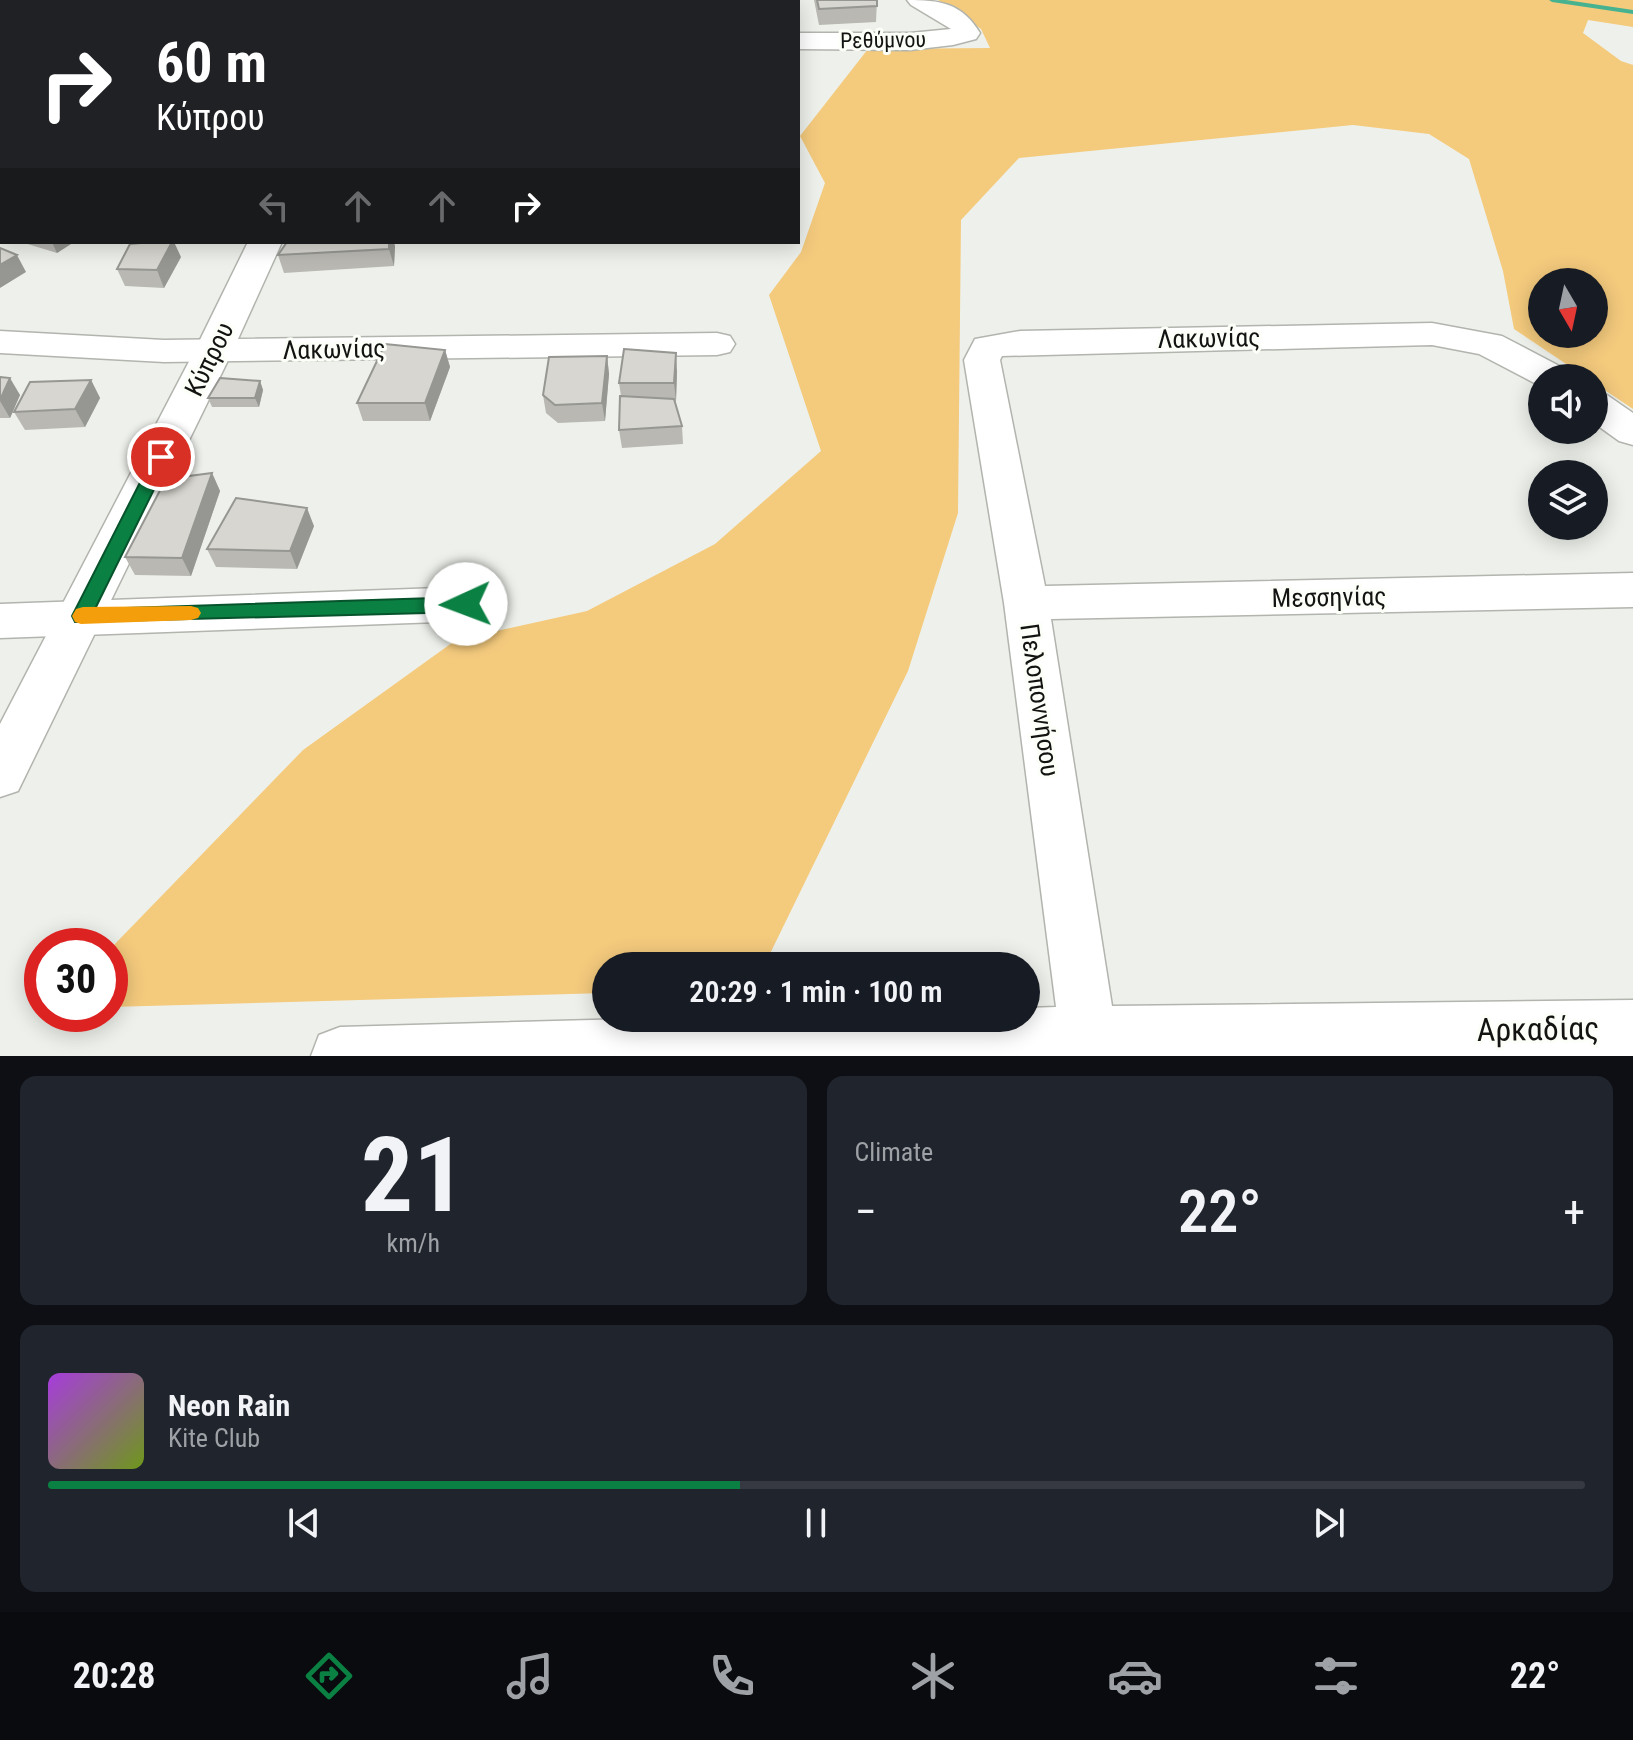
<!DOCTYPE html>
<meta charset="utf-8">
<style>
body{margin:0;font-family:"Roboto Condensed",sans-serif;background:#20242c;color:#f1f3f6;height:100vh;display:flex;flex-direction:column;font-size:30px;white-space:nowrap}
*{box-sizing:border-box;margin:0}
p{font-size:26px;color:#9ea1a6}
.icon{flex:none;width:44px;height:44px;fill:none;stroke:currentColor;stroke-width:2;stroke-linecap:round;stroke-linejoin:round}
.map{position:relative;height:1056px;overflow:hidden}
.sheet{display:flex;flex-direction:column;gap:20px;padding:20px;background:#0d0f14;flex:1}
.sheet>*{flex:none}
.hud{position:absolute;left:0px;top:0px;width:800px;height:244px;box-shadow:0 4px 20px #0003;background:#202124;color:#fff;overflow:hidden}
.needle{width:52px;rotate:171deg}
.fabs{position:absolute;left:1528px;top:268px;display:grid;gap:16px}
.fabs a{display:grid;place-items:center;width:80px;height:80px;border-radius:50%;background:#171b24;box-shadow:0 4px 20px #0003;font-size:40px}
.speed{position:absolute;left:24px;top:928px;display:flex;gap:16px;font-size:40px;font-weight:700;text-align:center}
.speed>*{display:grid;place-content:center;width:104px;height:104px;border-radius:50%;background:#171b24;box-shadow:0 4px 20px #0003;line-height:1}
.speed .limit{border:12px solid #d22;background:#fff;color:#111}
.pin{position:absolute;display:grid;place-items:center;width:68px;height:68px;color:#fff;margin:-34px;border:4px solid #fff;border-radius:50%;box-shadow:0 2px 8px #0007}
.me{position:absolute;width:88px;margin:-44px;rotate:268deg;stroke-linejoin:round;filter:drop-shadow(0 0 6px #0008)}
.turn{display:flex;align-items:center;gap:28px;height:168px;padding:0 24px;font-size:36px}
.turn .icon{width:104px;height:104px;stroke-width:2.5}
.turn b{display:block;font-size:56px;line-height:68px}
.lanes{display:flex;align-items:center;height:76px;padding:0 24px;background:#0003;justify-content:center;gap:40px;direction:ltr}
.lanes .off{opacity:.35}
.big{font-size:60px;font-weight:600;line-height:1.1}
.sheet .tile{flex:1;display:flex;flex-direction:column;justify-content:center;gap:12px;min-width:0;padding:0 28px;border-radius:16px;background:#20242c}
.sheet .dial{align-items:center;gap:0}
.dial b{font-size:104px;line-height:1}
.song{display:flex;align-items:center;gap:24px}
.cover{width:96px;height:96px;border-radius:12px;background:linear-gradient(135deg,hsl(280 70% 55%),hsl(80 70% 35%))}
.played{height:8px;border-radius:4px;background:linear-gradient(90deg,#0b8043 45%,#363941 45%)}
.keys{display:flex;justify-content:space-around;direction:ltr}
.heat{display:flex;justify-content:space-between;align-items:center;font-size:44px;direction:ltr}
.sheet .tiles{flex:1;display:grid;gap:20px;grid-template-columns:1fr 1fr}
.tile:last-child{grid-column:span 2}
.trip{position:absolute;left:592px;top:952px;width:448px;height:80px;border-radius:40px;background:#171b24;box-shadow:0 4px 20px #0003;font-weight:600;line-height:80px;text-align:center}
.menu{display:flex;height:128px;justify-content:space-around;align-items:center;background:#090b0e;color:#9ea1a6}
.menu .icon{width:56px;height:56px}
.menu .on{color:#0b8043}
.menu b{font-size:36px;color:#f1f3f6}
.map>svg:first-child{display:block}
.green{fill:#f4ca7d;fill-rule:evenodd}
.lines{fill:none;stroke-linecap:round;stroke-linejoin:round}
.stream{fill:#47b290;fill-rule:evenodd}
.minor-casing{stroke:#b2b4ae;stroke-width:3}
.tertiary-casing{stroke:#b2b4ae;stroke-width:3}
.minor{fill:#fff;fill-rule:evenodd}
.tertiary{fill:#fff;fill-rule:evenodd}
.wall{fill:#b9b8b3}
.shaded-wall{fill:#969692}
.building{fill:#d7d6d0;stroke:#969692;stroke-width:2}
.route{fill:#0b8043;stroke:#07532c;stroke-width:2}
.slow{fill:#f59e0b}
.labels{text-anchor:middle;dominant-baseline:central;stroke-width:6;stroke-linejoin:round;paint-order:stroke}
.far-street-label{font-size:22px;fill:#131412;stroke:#fcfef8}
.street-label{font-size:26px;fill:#131412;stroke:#fcfef8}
.near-street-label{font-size:32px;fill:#131412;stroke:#fcfef8}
</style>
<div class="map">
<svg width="1633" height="1056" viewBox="0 0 1633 1056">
<rect width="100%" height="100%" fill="#eef1eb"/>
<path class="green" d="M938,0H1633V27L1588,20L1583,33L1621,61L1633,65V409L1594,383V378H1587L1514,329L1503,271L1469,159L1429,134L1353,125L1019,158L961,220L958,513L908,671L764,966H606V993L110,1007V949L303,750L456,640L587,611L715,544L821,451L769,295L801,252L825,183L800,136L868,49L990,48L981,29ZM1542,282H1594V334H1542Z"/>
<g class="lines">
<polygon class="stream" points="1549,0 1566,0 1633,10 1633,14 1552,2"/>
<g class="minor-casing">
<g id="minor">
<polygon points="373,0 399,0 372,2"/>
<path d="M907,0C940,0 962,3 980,33L976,39L953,45L910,50L798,49V33H910L951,29L911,5Z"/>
<polygon points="1432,323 1502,336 1567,370 1573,378 1542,378 1542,387 1479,354 1432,345 1002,356 1000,360 1045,586 1633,573 1633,607 1051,619 1112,1006 1633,1000 1633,1056 311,1056 319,1035 340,1027 666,1018 1026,1018 1026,1008 1056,1007 1004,603 964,360 975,339 1020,331"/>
<polygon points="0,331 164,340 717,333 730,336 735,344 730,352 717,355 164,362 0,353"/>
<polygon points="1594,392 1607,395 1633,413 1633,445 1619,441 1594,423"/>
<polygon points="466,587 482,592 488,604 482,616 466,621 0,638 0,604"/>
</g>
</g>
<g class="tertiary-casing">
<g id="tertiary">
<polygon points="2,52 2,70 0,71 0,53"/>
<rect x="0" y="109" width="2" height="18"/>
<polygon points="248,242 282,242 233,350 18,791 0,797 0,724 195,350"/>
</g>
</g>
<use href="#minor" class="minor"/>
<use href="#tertiary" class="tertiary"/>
</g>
<g class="wall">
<polygon points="814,0 877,0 876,22 819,25"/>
<polygon points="21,242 74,242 57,253"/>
<polygon points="395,246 394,266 284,273 278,255"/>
<polygon points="181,257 164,288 125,286 117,269"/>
<polygon points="445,350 450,367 430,421 363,421 357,403"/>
<polygon points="607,356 609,374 605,421 558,423 546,413 543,395"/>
<polygon points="677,371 676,401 675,401 682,426 683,444 622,448 619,430 621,396 619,383"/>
<polygon points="0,377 20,395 10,418 0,418"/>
<polygon points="91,380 100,398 85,427 25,430 14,412"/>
<polygon points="260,381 263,390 259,407 212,407 208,398"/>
<polygon points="212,473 220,491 191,576 135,575 125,557"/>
<polygon points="314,526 297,569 216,567 207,549"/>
</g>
<g class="shaded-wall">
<polygon points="52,242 74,242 57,253"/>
<polygon points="172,242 174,242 181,257 164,288 157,270"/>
<polygon points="389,242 394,242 395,246 394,266 389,249"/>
<polygon points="17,255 26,272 0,288 0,265"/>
<polygon points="445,350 450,367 430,421 425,403"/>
<polygon points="676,353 677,371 676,401 674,383"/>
<polygon points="607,356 609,374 605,421 602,403"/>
<polygon points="10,378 20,395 10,418 0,401"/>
<polygon points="91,380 100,398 85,427 75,409"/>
<polygon points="260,381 263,390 259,407 255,398"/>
<polygon points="212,473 220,491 191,576 182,558"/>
<polygon points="307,508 314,526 297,569 290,551"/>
</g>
<g class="building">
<polygon points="496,0 534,0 533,2 495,2"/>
<polygon points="817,0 877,0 877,6 819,9"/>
<polygon points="0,76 2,77 2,88 0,88"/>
<polygon points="151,242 172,242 157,270 117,269 130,244"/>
<polygon points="287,242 389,242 389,249 278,255"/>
<polygon points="0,248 17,255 0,265"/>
<polygon points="385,344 445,350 425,403 357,403"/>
<polygon points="624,349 676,353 674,383 619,383"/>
<polygon points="607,356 602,403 555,405 543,395 549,357"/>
<polygon points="0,377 10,378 0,400"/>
<polygon points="220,378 260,381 255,398 208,398"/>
<polygon points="91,380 75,409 14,412 30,382"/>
<polygon points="620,396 674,399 682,426 619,430"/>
<polygon points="212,473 182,558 125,557 166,479"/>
<polygon points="236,498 307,508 290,551 207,549"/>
</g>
<polygon class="route" points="161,451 170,457 95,609 466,597 472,599 475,604 472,610 466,612 75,622 72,616 153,457"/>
<polygon class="slow" points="191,606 198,608 201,613 198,618 191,620 81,624 75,622 72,616 76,609 83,607"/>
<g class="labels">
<g class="far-street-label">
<text transform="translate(883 40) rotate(-1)">Ρεθύμνου</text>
</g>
<g class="street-label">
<text transform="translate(1209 338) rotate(-1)">Λακωνίας</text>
<text transform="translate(334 349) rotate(-1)">Λακωνίας</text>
<text transform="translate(209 359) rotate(-64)">Κύπρου</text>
<text transform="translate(1329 597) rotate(-1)">Μεσσηνίας</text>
<text transform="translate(1040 700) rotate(82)">Πελοποννήσου</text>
</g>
<g class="near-street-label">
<text transform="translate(1538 1029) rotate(-1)">Αρκαδίας</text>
</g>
</g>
</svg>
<div class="fabs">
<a><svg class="needle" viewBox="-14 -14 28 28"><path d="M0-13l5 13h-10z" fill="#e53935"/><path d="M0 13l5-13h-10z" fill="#9ea1a6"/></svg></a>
<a><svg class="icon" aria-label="sound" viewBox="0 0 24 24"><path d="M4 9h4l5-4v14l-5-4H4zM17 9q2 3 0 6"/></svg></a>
<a><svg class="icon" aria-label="layers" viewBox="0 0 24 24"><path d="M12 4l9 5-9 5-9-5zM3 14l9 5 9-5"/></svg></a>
</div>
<div class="speed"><div class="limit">30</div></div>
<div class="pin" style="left:161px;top:457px;background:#d93025"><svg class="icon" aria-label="arrive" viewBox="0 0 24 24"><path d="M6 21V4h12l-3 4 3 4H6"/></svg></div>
<svg class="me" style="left:466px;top:604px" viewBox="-20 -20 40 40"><circle r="19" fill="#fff"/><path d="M0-13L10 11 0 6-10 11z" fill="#0b8043"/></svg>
<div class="trip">20:29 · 1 min · 100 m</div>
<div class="hud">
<div class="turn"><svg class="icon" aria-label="right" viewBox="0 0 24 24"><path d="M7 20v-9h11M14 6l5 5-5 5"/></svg><div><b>60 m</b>Κύπρου</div></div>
<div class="lanes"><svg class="icon off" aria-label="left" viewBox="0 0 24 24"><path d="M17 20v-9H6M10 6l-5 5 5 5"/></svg><svg class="icon off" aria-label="ahead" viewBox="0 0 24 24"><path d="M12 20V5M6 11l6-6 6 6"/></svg><svg class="icon off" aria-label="ahead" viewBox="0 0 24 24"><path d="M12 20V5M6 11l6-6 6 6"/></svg><svg class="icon" aria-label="right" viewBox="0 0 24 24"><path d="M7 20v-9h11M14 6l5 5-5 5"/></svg></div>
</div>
</div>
<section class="sheet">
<div class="tiles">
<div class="tile dial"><b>21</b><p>km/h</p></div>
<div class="tile"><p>Climate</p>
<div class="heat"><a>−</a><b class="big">22°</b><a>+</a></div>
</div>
<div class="tile">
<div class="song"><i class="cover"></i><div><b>Neon Rain</b><p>Kite Club</p></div></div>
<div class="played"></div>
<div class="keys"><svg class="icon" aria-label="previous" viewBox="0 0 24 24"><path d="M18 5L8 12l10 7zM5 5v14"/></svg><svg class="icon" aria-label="pause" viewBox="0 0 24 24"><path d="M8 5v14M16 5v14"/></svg><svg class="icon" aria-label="next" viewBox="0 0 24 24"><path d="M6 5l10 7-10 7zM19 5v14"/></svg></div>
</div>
</div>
</section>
<nav class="menu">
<b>20:28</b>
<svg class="icon on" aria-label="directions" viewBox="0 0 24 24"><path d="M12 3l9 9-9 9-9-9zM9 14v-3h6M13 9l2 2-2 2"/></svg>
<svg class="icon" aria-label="music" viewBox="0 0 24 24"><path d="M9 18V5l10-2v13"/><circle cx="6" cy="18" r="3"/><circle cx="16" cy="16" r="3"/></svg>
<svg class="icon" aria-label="phone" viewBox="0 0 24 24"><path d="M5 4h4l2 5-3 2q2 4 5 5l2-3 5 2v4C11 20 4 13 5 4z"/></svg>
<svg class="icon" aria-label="climate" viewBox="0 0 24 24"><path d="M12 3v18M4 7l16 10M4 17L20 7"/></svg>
<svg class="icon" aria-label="car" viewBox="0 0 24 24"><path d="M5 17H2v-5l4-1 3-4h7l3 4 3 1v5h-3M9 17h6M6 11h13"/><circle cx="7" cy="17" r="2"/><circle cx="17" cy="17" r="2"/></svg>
<svg class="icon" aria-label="filters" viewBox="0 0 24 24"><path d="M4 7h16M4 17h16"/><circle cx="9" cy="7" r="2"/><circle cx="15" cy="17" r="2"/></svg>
<b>22°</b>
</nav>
